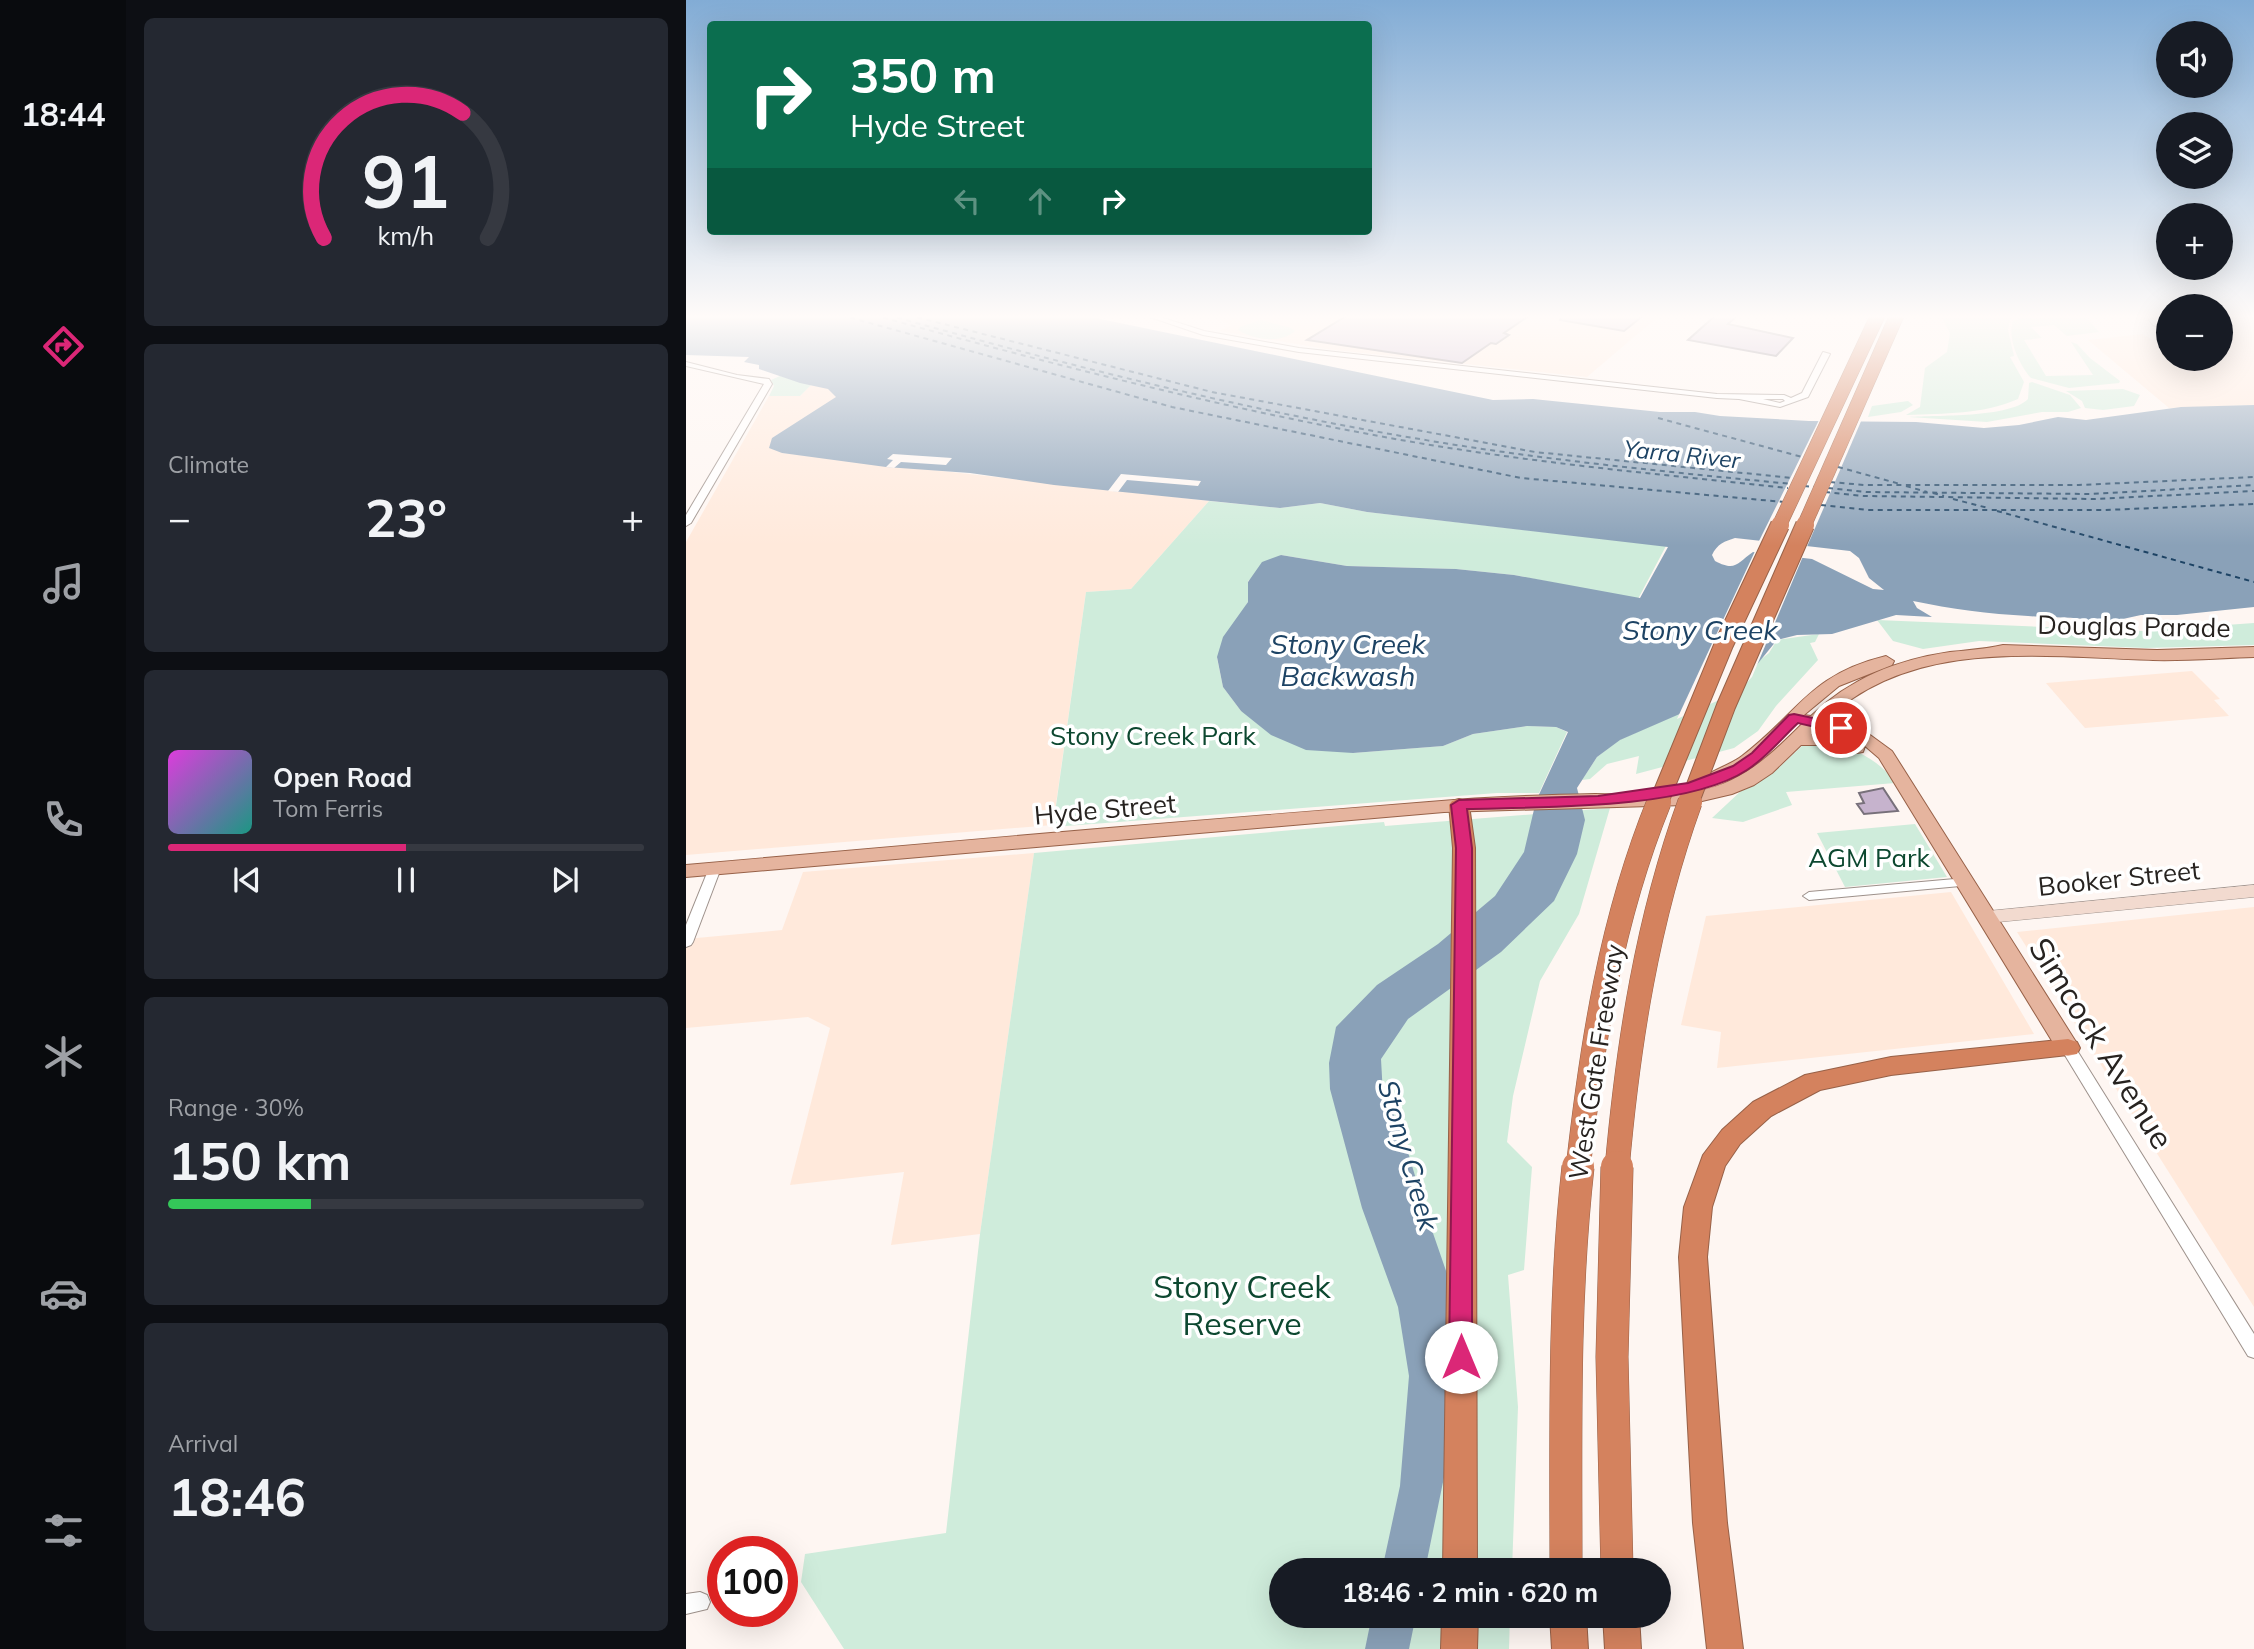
<!DOCTYPE html>
<meta charset="utf-8">
<style>
body{margin:0;font-family:Mulish,sans-serif;background:#242831;color:#f1f3f6;height:100vh;display:flex;flex-direction:column;font-size:26px;white-space:nowrap}
*{box-sizing:border-box;margin:0}
p{font-size:23px;color:#9ea1a6}
.icon{flex:none;width:38px;height:38px;fill:none;stroke:currentColor;stroke-width:2;stroke-linecap:round;stroke-linejoin:round}
.map{position:relative;flex:1;overflow:hidden}
.side{display:flex;flex-direction:column;gap:18px;padding:18px;background:#0d0f14;width:560px}
.side>*{flex:none}
.hud{position:absolute;left:21px;top:21px;width:665px;height:214px;border-radius:7px;box-shadow:0 7px 28px #0002;background:#0b6e4f;color:#fff;overflow:hidden}
.fabs{position:absolute;left:1470px;top:21px;display:grid;gap:14px}
.fabs a{display:grid;place-items:center;width:77px;height:77px;border-radius:50%;background:#171b24;box-shadow:0 7px 28px #0002;font-size:35px}
.speed{position:absolute;left:21px;top:1536px;display:flex;gap:14px;font-size:35px;font-weight:700;text-align:center}
.speed>*{display:grid;place-content:center;width:91px;height:91px;border-radius:50%;background:#171b24;box-shadow:0 7px 28px #0002;line-height:1}
.speed .limit{border:10px solid #d22;background:#fff;color:#111}
.pin{position:absolute;display:grid;place-items:center;width:60px;height:60px;color:#fff;margin:-30px;border:4px solid #fff;border-radius:50%;box-shadow:0 2px 7px #0007}
.me{position:absolute;width:77px;margin:-38px;rotate:0deg;stroke-linejoin:round;filter:drop-shadow(0 0 5px #0008)}
.turn{display:flex;align-items:center;gap:24px;height:147px;padding:0 28px;font-size:32px}
.turn .icon{width:91px;height:91px;stroke-width:2.5}
.turn b{display:block;font-size:49px;line-height:60px}
.lanes{display:flex;align-items:center;height:66px;padding:0 28px;background:#0003;justify-content:center;gap:35px;direction:ltr}
.lanes .off{opacity:.35}
.big{font-size:52px;font-weight:700;line-height:1.1}
.side .widget{flex:1;display:flex;flex-direction:column;justify-content:center;gap:10px;min-width:0;padding:0 24px;border-radius:10px;background:#242831}
.side .dial{align-items:center;gap:0}
.dial svg{height:182px;overflow:visible;fill:none;stroke:#363941;stroke-width:7;stroke-linecap:round;text-anchor:middle}
.dial text{fill:#f1f3f6;stroke:none}
.song{display:flex;align-items:center;gap:21px}
.cover{width:84px;height:84px;border-radius:10px;background:linear-gradient(135deg,hsl(300 70% 55%),hsl(170 70% 35%))}
.played{height:7px;border-radius:4px;background:linear-gradient(90deg,#db2777 50%,#363941 50%)}
.keys{display:flex;justify-content:space-around;direction:ltr}
.heat{display:flex;justify-content:space-between;align-items:center;font-size:38px;direction:ltr}
.charge{height:10px;border-radius:5px;background:linear-gradient(90deg,#34c759 30%,#363941 0)}
.trip{position:absolute;left:583px;top:1558px;width:402px;height:70px;border-radius:35px;background:#171b24;box-shadow:0 7px 28px #0002;font-weight:700;line-height:70px;text-align:center}
main{display:flex;flex:1;min-height:0}
.tab-bar{display:flex;flex-direction:column;width:126px;justify-content:space-around;align-items:center;background:#090b0e;color:#9ea1a6}
.tab-bar .icon{width:49px;height:49px}
.tab-bar .on{color:#db2777}
.tab-bar b{font-size:32px;color:#f1f3f6}
.map>svg:first-child{display:block}
.industrial{fill:#ffe9db}
.green{fill:#cfecdb}
.water{fill:#8aa1b8;fill-rule:evenodd}
.pier{fill:#fef6f2}
.lines{fill:none;stroke-linecap:round;stroke-linejoin:round}
.ferry{stroke:#1d4364;stroke-width:2;stroke-dasharray:5 4.5;stroke-linecap:butt}
.building{fill:#c6b3cd;stroke:#77707a;stroke-width:2}
.street-casing{stroke:#9d918b;stroke-width:2}
.secondary-casing{stroke:#9d918b;stroke-width:1}
.primary-casing{stroke:#976148;stroke-width:2}
.highway-casing{stroke:#976148;stroke-width:2}
.street{fill:#fff;fill-rule:evenodd}
.secondary{fill:#f2dacf;fill-rule:evenodd}
.primary{fill:#e5b49e;fill-rule:evenodd}
.highway{fill:#d4825e;fill-rule:evenodd}
.highway-bridge-far3-casing{stroke:#976148;stroke-width:15;stroke-linecap:butt}
.highway-bridge-far2-casing{stroke:#976148;stroke-width:20;stroke-linecap:butt}
.highway-bridge-far1-casing{stroke:#976148;stroke-width:25;stroke-linecap:butt}
.highway-bridge-casing{stroke:#976148;stroke-width:33;stroke-linecap:butt}
.highway-bridge-far3{stroke:#d4825e;stroke-width:14}
.highway-bridge-far2{stroke:#d4825e;stroke-width:18}
.highway-bridge-far1{stroke:#d4825e;stroke-width:24}
.highway-bridge{stroke:#d4825e;stroke-width:32}
.route{fill:#db2777;stroke:#8e194d;stroke-width:2}
.labels{text-anchor:middle;dominant-baseline:central;stroke-width:7;stroke-linejoin:round;paint-order:stroke}
.far-water-label{font-size:23px;font-style:italic;fill:#1d4364;stroke:#fff}
.street-label{font-size:26px;fill:#272320;stroke:#fff}
.park-label{font-size:26px;fill:#0d4830;stroke:#fff}
.water-label{font-size:28px;font-style:italic;fill:#1d4364;stroke:#fff}
.near-street-label{font-size:32px;fill:#272320;stroke:#fff}
.near-park-label{font-size:32px;fill:#0d4830;stroke:#fff}
</style>
<main>
<nav class="tab-bar">
<b>18:44</b>
<svg class="icon on" aria-label="directions" viewBox="0 0 24 24"><path d="M12 3l9 9-9 9-9-9zM9 14v-3h6M13 9l2 2-2 2"/></svg>
<svg class="icon" aria-label="music" viewBox="0 0 24 24"><path d="M9 18V5l10-2v13"/><circle cx="6" cy="18" r="3"/><circle cx="16" cy="16" r="3"/></svg>
<svg class="icon" aria-label="phone" viewBox="0 0 24 24"><path d="M5 4h4l2 5-3 2q2 4 5 5l2-3 5 2v4C11 20 4 13 5 4z"/></svg>
<svg class="icon" aria-label="climate" viewBox="0 0 24 24"><path d="M12 3v18M4 7l16 10M4 17L20 7"/></svg>
<svg class="icon" aria-label="car" viewBox="0 0 24 24"><path d="M5 17H2v-5l4-1 3-4h7l3 4 3 1v5h-3M9 17h6M6 11h13"/><circle cx="7" cy="17" r="2"/><circle cx="17" cy="17" r="2"/></svg>
<svg class="icon" aria-label="filters" viewBox="0 0 24 24"><path d="M4 7h16M4 17h16"/><circle cx="9" cy="7" r="2"/><circle cx="15" cy="17" r="2"/></svg>
</nav>
<section class="side">
<div class="widget dial"><svg viewBox="0 0 100 80">
<path d="M14 69A42 42 0 1 1 86 69"/>
<path d="M14 69A42 42 0 0 1 75 14" stroke="#db2777"/>
<text x="50" y="56" font-size="32" font-weight="700">91</text>
<text x="50" y="72" font-size="11">km/h</text>
</svg></div>
<div class="widget"><p>Climate</p>
<div class="heat"><a>−</a><b class="big">23°</b><a>+</a></div>
</div>
<div class="widget">
<div class="song"><i class="cover"></i><div><b>Open Road</b><p>Tom Ferris</p></div></div>
<div class="played"></div>
<div class="keys"><svg class="icon" aria-label="previous" viewBox="0 0 24 24"><path d="M18 5L8 12l10 7zM5 5v14"/></svg><svg class="icon" aria-label="pause" viewBox="0 0 24 24"><path d="M8 5v14M16 5v14"/></svg><svg class="icon" aria-label="next" viewBox="0 0 24 24"><path d="M6 5l10 7-10 7zM19 5v14"/></svg></div>
</div>
<div class="widget"><p>Range · 30%</p><b class="big">150 km</b><div class="charge"></div></div>
<div class="widget"><p>Arrival</p><b class="big">18:46</b></div>
</section>
<div class="map">
<svg width="1568" height="1649" viewBox="0 0 1568 1649">
<rect width="100%" height="100%" fill="#fef6f2"/>
<g class="industrial">
<polygon points="551,315 974,315 901,377 640,349 533,331 546,325 535,321"/>
<polygon points="1535,315 1568,315 1568,405 1483,408 1402,340 1457,334 1467,340 1482,338 1482,359 1535,359"/>
<polygon points="125,385 142,388 165,398 112,422 86,438 96,453 523,501 445,589 400,592 367,825 0,855 0,542 83,396 114,396"/>
<polygon points="1506,671 1534,699 1528,700 1543,716 1399,728 1360,683"/>
<polygon points="348,853 294,1234 205,1245 218,1172 104,1185 144,1028 122,1017 0,1028 0,939 96,930 117,872"/>
<polygon points="1265,892 1348,1034 1031,1068 1035,1032 995,1025 1020,916"/>
<polygon points="1568,907 1568,1307 1331,932"/>
</g>
<g class="green">
<path d="M1254,315H1325L1322,330L1328,356L1324,357L1338,382L1332,399C1295,415 1259,413 1220,415L1234,407L1239,368L1261,352L1264,333Z"/>
<path d="M1344,315H1398L1413,332L1381,336L1368,325L1345,327L1356,338L1338,340L1360,376L1407,375L1385,342L1391,344L1404,358L1434,381L1433,383L1383,388L1345,378C1333,364 1321,338 1327,321Z"/>
<path d="M575,320L605,328L609,331C594,344 569,340 552,330L554,327Z"/>
<polygon points="94,376 125,385 114,396 83,396 88,386 85,380"/>
<path d="M1346,382L1384,395L1395,408L1382,412H1356L1301,422L1223,417C1250,415 1324,418 1342,399L1343,383Z"/>
<polygon points="1437,389 1454,395 1448,406 1417,410 1399,408 1396,401 1380,391"/>
<polygon points="1222,401 1227,405 1215,412 1182,417 1186,406"/>
<polygon points="523,501 594,508 634,503 681,512 980,546 952,599 828,575 770,569 661,566 595,555 562,581 562,602 531,658 537,687 555,711 667,753 757,746 787,734 841,726 870,727 881,732 853,793 811,793 367,827 400,592 445,589"/>
<polygon points="1191,620 1457,631 1568,623 1568,645 1460,648 1293,641 1237,649 1207,641"/>
<polygon points="1133,634 1129,642 1124,643 1132,660 1090,706 1072,731 1048,748 950,774 953,756 921,764 904,779 896,780 911,757 933,740 1021,701 1083,653 1091,640"/>
<path d="M1125,742C1157,744 1190,754 1209,783L1100,792L1106,805L1057,822L1026,818L1056,790L1086,774L1116,746Z"/>
<polygon points="924,808 893,914 854,981 827,1096 821,1142 846,1167 838,1270 822,1275 832,1407 826,1570 595,1570 595,1615 824,1615 823,1649 158,1649 115,1582 119,1554 260,1533 294,1234 348,853 698,822 699,826"/>
<polygon points="1229,824 1261,877 1159,887 1131,833"/>
</g>
<g class="water">
<path d="M0,315H395L807,400L847,399L974,412H1009L1034,416L1123,421L1230,422L1298,428L1333,425L1372,417L1400,420L1495,407L1568,405V607L1491,615H1455L1423,622V625L1411,626L1408,621C1386,616 1364,618 1342,616C1303,614 1265,609 1227,601L1231,608L1246,617L1210,615L1146,634L1111,635L1091,640L1051,689L934,740L911,757L891,788L899,820L891,854L868,901L815,952L722,1019L695,1059L697,1095L715,1128L739,1210L777,1320L781,1365L739,1570H696L714,1486L723,1376L712,1307L676,1208L644,1089L643,1063L650,1027L691,985L752,944L809,896L838,852L850,801L882,732L870,727L841,726L787,734L757,746L667,753L620,750L585,735L555,711L537,687L531,657L537,637L562,602V582L576,562L595,555L661,566L770,569L828,575L954,598L982,547L681,512L634,503L594,508L368,485L284,473L200,467L96,453L83,448L86,438L150,397L142,389L114,383L73,369V365L58,362L63,357L0,355ZM1049,538L1164,551L1173,558L1183,578L1198,590L1187,589L1126,559L1067,552C1051,563 1050,572 1029,561L1026,555C1031,544 1039,541 1049,538Z"/>
<polygon points="686,1615 730,1615 723,1649 679,1649"/>
</g>
<g class="pier">
<polygon points="1134,418 1176,419 1120,549 1072,543"/>
<polygon points="207,454 266,458 260,465 215,462 208,468 200,467 207,460 201,459"/>
<polygon points="435,474 515,481 512,486 441,480 432,492 422,491"/>
<polygon points="1070,549 1118,554 1066,677 1053,691 991,719"/>
</g>
<g class="lines">
<g class="ferry">
<polyline points="155,315 486,407 835,478 1098,502"/>
<path d="M188,315C350,360 512,402 677,433C817,460 960,473 1102,488"/>
<path d="M202,315C387,367 574,414 764,444C878,462 992,473 1106,484"/>
<polyline points="222,315 526,392 849,452 1107,478"/>
<polyline points="972,418 1120,458"/>
<polyline points="1152,467 1214,484"/>
<polyline points="1144,482 1178,485 1393,485 1568,477"/>
<polyline points="1118,486 1130,487"/>
<polyline points="1220,486 1241,492"/>
<polyline points="1142,488 1180,492 1404,494 1568,485"/>
<polyline points="1139,492 1178,496 1409,499 1568,491"/>
<polyline points="1247,493 1258,496"/>
<polyline points="1267,499 1302,508"/>
<polyline points="1135,505 1182,510 1419,510 1568,504"/>
<polyline points="1311,511 1568,582"/>
</g>
</g>
<g class="building">
<polygon points="662,315 844,315 818,333 823,335 810,344 805,343 776,363 621,340"/>
<polygon points="875,315 958,315 938,331 874,320"/>
<polygon points="1030,315 1052,315 1042,324 1107,338 1090,356 1002,340"/>
<polygon points="1197,788 1212,811 1178,814 1171,804 1178,803 1173,793"/>
</g>
<g class="lines">
<g class="street-casing">
<g id="street">
<path d="M458,315H468L518,331L613,348L1031,394L1098,395L1105,398L1116,393L1137,352L1144,354L1122,397L1094,407L1053,399L1031,398L613,352L517,335ZM1077,399H1097L1099,401L1094,403Z"/>
<polygon points="1478,315 1482,315 1482,318 1470,321 1482,327 1482,331 1467,325 1463,320"/>
<polygon points="0,362 51,375 83,379 86,384 5,523 0,526 0,515 78,384 0,366"/>
<polygon points="29,864 35,868 7,942 5,945 0,947 0,925 23,868"/>
<polygon points="1280,878 1286,882 1285,885 1123,900 1117,896 1123,892"/>
<polygon points="1382,1043 1387,1044 1568,1334 1568,1358 1562,1356 1377,1052 1375,1048 1377,1044"/>
<polygon points="14,1592 21,1595 24,1602 21,1609 0,1614 0,1594"/>
</g>
</g>
<g class="secondary-casing">
<polygon id="secondary" points="1568,885 1568,897 1302,923 1295,921 1293,917 1295,913 1302,911"/>
</g>
<g class="primary-casing">
<path id="primary" d="M1317,645L1471,650L1568,647V657C1534,658 1500,661 1467,660C1358,657 1227,637 1141,719L1180,732L1206,751L1390,1042L1393,1048L1390,1054L1382,1056L1374,1054L1193,758L1179,746L1177,752L1171,753L1145,745H1115L1086,773L1068,785L1046,794L999,805L758,812L0,877V865C248,843 495,821 743,802C798,797 854,795 909,794C943,794 978,798 1012,791C1056,783 1085,755 1116,724L1112,721C1085,749 1059,779 1020,789L1011,783C1018,773 1045,765 1056,756C1113,713 1122,675 1200,656L1208,661L1206,665L1153,686L1118,715L1125,716C1165,678 1210,660 1264,652C1282,650 1300,649 1317,645ZM1132,728L1173,743L1147,735H1125Z"/>
</g>
<g class="highway-casing">
<g id="highway">
<polygon points="773,799 780,801 783,805 789,848 791,1570 757,1570 767,848 763,805 766,801"/>
<polygon points="1382,1039 1391,1042 1394,1048 1391,1054 1205,1075 1134,1090 1085,1116 1054,1144 1039,1166 1026,1207 1021,1257 1041,1523 1057,1649 1021,1649 1007,1523 993,1257 998,1207 1017,1155 1036,1130 1067,1102 1119,1075 1205,1057"/>
<polygon points="756,1615 792,1615 791,1649 755,1649"/>
<polygon points="864,1615 900,1615 902,1649 866,1649"/>
<polygon points="917,1615 953,1615 955,1649 919,1649"/>
</g>
</g>
<use href="#street" class="street"/>
<use href="#secondary" class="secondary"/>
<use href="#primary" class="primary"/>
<use href="#highway" class="highway"/>
<g class="highway-bridge-far3-casing">
<g id="highway-bridge-far3">
<polyline points="1093,526 1192,315"/>
<polyline points="1118,526 1211,315"/>
</g>
</g>
<g class="highway-bridge-far2-casing">
<g id="highway-bridge-far2">
<polyline points="972,804 1038,644 1094,525"/>
<polyline points="1003,804 1040,706 1119,525"/>
</g>
</g>
<g class="highway-bridge-far1-casing">
<g id="highway-bridge-far1">
<path d="M892,1169C906,1043 925,920 973,802"/>
<path d="M931,1169C942,1044 961,921 1004,802"/>
</g>
</g>
<g class="highway-bridge-casing">
<g id="highway-bridge">
<path d="M880,1570C880,1436 877,1301 892,1167"/>
<polyline points="931,1570 926,1357 931,1167"/>
</g>
</g>
<use href="#highway-bridge-far3" class="highway-bridge-far3"/>
<use href="#highway-bridge-far2" class="highway-bridge-far2"/>
<use href="#highway-bridge-far1" class="highway-bridge-far1"/>
<use href="#highway-bridge" class="highway-bridge"/>
</g>
<linearGradient id="sky" x2="0" y2="1"><stop stop-color="#82acd5"/><stop offset="0.58" stop-color="#fffbf9"/><stop offset="1" stop-color="#fffbf9" stop-opacity="0"/></linearGradient>
<rect width="1568" height="546" fill="url(#sky)"/>
<path class="route" d="M1108,714L1160,725L1162,728L1155,733L1112,723C1095,739 1080,758 1061,770C1000,810 854,807 781,809L786,848V1357L783,1364L775,1367L767,1364L763,1357L770,848L765,805L773,800L912,796L1002,783L1047,766L1066,753L1103,715Z"/>
<g class="labels">
<g class="far-water-label">
<text transform="translate(996 454) rotate(6)">Yarra River</text>
</g>
<g class="street-label">
<text transform="translate(1448 626) rotate(1)">Douglas Parade</text>
<text transform="translate(419 809) rotate(-5)">Hyde Street</text>
<text transform="translate(1433 878) rotate(-6)">Booker Street</text>
<text transform="translate(910 1062) rotate(-81)">West Gate Freeway</text>
</g>
<g class="park-label">
<text x="467" y="735">Stony Creek Park</text>
<text x="1183" y="857">AGM Park</text>
</g>
<g class="water-label">
<text x="1014" y="629">Stony Creek</text>
<text x="662" y="643">Stony Creek<tspan x="662" dy="32">Backwash</tspan></text>
<text transform="translate(723 1155) rotate(74)">Stony Creek</text>
</g>
<g class="near-street-label">
<text transform="translate(1416 1043) rotate(58)">Simcock Avenue</text>
</g>
<g class="near-park-label">
<text x="556" y="1286">Stony Creek<tspan x="556" dy="37">Reserve</tspan></text>
</g>
</g>
</svg>
<div class="fabs">
<a><svg class="icon" aria-label="sound" viewBox="0 0 24 24"><path d="M4 9h4l5-4v14l-5-4H4zM17 9q2 3 0 6"/></svg></a>
<a><svg class="icon" aria-label="layers" viewBox="0 0 24 24"><path d="M12 4l9 5-9 5-9-5zM3 14l9 5 9-5"/></svg></a>
<a>+</a>
<a>−</a>
</div>
<div class="speed"><div class="limit">100</div></div>
<div class="pin" style="left:1155px;top:728px;background:#d93025"><svg class="icon" aria-label="arrive" viewBox="0 0 24 24"><path d="M6 21V4h12l-3 4 3 4H6"/></svg></div>
<svg class="me" style="left:775px;top:1357px" viewBox="-20 -20 40 40"><circle r="19" fill="#fff"/><path d="M0-13L10 11 0 6-10 11z" fill="#db2777"/></svg>
<div class="trip">18:46 · 2 min · 620 m</div>
<div class="hud">
<div class="turn"><svg class="icon" aria-label="right" viewBox="0 0 24 24"><path d="M7 20v-9h11M14 6l5 5-5 5"/></svg><div><b>350 m</b>Hyde Street</div></div>
<div class="lanes"><svg class="icon off" aria-label="left" viewBox="0 0 24 24"><path d="M17 20v-9H6M10 6l-5 5 5 5"/></svg><svg class="icon off" aria-label="ahead" viewBox="0 0 24 24"><path d="M12 20V5M6 11l6-6 6 6"/></svg><svg class="icon" aria-label="right" viewBox="0 0 24 24"><path d="M7 20v-9h11M14 6l5 5-5 5"/></svg></div>
</div>
</div>
</main>
